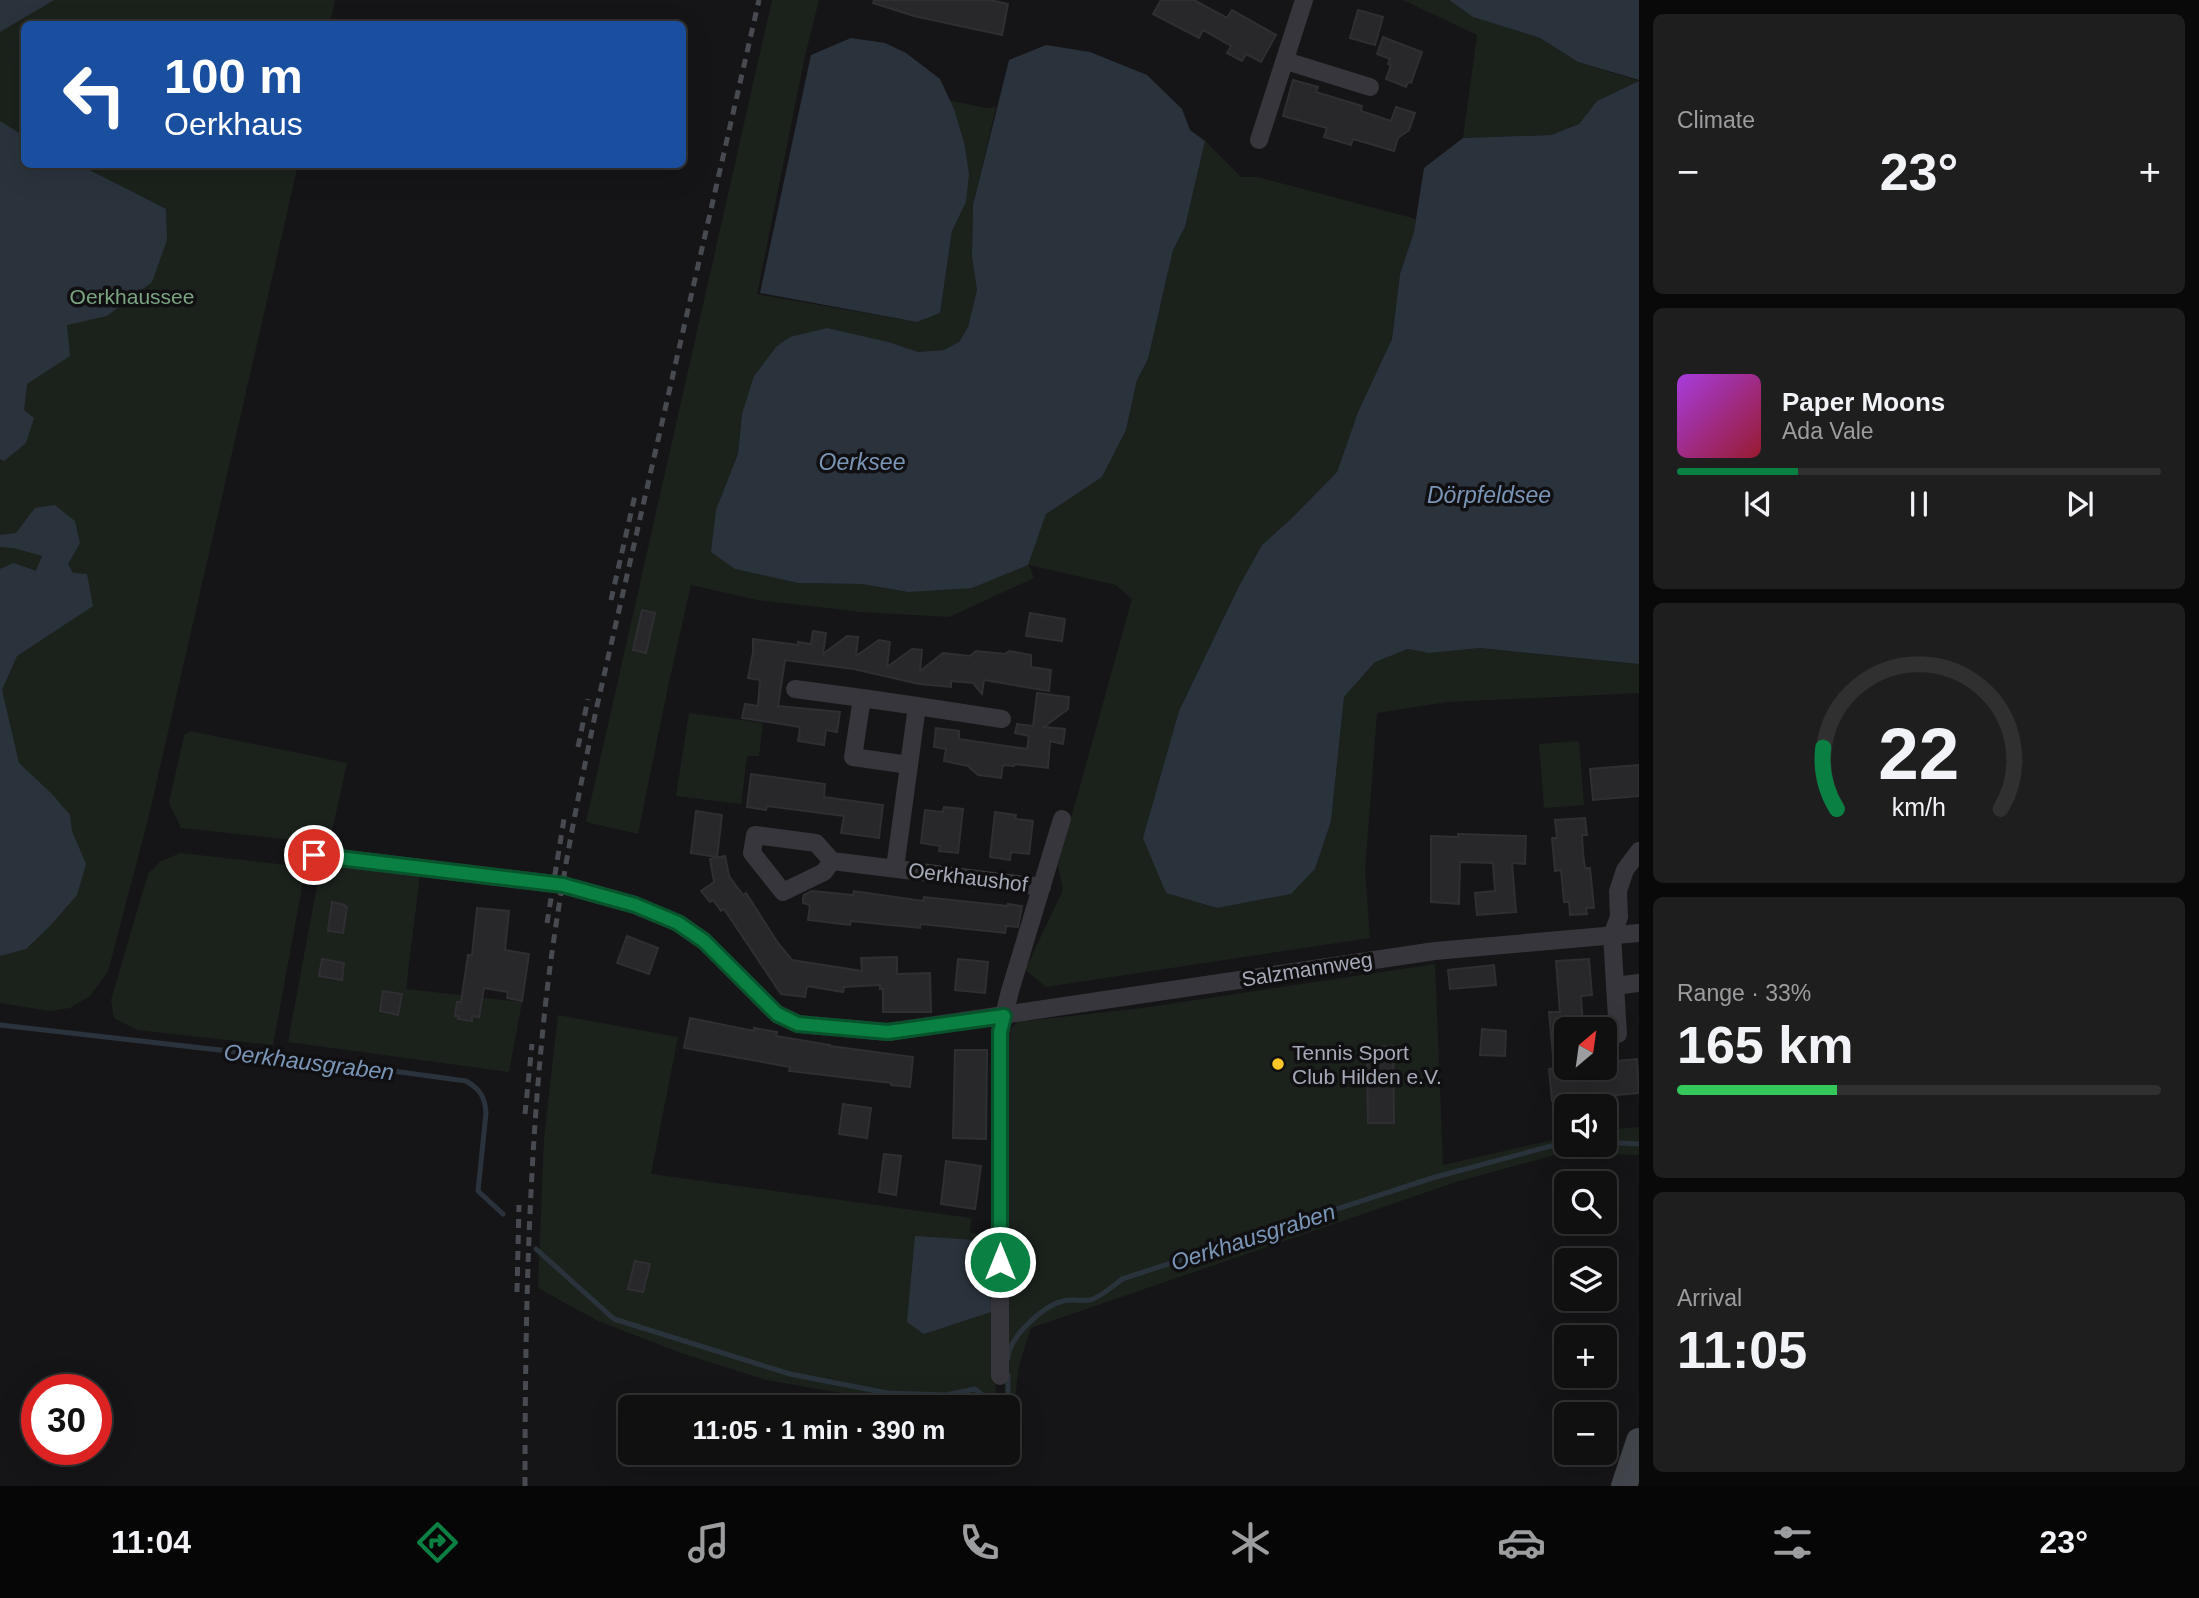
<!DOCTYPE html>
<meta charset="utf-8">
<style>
body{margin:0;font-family:Helvetica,sans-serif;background:#1e1e1f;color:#f1f3f6;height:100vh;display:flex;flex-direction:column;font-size:26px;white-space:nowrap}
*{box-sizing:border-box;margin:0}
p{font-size:23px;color:#9c9d9f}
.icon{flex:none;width:38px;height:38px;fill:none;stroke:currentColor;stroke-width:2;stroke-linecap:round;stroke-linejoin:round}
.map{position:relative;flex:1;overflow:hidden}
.drawer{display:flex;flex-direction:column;gap:14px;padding:14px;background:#090909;width:560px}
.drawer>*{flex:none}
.top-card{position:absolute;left:21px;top:21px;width:665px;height:147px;border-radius:10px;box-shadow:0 7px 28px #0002,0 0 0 2px #303031;background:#1a4fa0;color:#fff;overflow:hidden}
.needle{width:46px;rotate:29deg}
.controls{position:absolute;left:1554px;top:1017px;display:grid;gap:14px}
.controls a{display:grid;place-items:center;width:63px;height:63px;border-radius:10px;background:#101011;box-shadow:0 7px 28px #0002,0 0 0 2px #303031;font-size:35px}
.speed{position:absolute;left:21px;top:1374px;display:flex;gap:14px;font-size:35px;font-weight:700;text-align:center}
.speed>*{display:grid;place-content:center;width:91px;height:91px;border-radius:50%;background:#101011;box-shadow:0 7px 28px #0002,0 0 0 2px #303031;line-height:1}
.speed .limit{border:10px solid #d22;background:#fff;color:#111}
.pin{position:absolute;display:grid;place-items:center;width:60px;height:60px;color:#fff;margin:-30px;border:4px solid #fff;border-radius:50%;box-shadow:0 2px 7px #0007}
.me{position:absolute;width:77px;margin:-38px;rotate:0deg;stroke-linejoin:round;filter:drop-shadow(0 0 5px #0008)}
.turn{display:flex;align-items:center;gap:24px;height:147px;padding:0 28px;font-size:32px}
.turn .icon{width:91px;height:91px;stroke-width:2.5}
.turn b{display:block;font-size:49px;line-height:60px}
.big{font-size:52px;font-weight:700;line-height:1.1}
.drawer .tile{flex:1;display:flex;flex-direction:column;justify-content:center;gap:10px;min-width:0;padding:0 24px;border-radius:10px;background:#1e1e1f}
.drawer .dial{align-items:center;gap:0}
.dial svg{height:182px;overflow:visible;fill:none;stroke:#303031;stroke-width:7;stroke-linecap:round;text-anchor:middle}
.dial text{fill:#f1f3f6;stroke:none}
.song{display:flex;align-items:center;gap:21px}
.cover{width:84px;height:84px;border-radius:10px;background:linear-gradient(135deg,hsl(280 70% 55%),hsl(350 70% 35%))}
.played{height:7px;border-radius:4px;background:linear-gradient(90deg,#0b8043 25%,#303031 25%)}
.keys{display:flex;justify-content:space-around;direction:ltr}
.heat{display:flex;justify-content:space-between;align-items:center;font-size:38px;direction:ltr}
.charge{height:10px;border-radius:5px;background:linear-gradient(90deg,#34c759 33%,#303031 0)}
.trip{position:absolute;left:618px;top:1395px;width:402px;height:70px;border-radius:10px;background:#101011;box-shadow:0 7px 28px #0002,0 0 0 2px #303031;font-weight:700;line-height:70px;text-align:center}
.tab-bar{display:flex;height:112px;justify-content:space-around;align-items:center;background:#060607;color:#9c9d9f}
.tab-bar .icon{width:49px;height:49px}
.tab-bar .active{color:#0b8043}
.tab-bar b{font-size:32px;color:#f1f3f6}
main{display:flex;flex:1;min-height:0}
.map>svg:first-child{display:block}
.green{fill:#1b221c}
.water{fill:#2a333c}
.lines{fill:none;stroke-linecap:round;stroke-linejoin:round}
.stream{stroke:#2a333c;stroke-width:5}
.building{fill:#28282b;stroke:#2f2f33;stroke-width:2}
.minor{stroke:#36363c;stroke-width:18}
.secondary{stroke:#43454c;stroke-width:26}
.rail{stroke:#484a51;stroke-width:5;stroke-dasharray:9 7;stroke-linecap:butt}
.route-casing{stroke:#07532c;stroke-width:18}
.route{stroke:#0b8043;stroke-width:12}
.poi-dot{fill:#fec626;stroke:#101012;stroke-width:2.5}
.labels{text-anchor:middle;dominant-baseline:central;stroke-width:7;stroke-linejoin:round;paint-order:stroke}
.park-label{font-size:21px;fill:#7ba481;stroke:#101012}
.street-label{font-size:21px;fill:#a6aab8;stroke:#101012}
.poi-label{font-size:21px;fill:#a6aab8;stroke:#101012;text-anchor:start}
.water-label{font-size:23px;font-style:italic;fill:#7a95b6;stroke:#101012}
</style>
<main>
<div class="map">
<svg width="1639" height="1486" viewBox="0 0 1639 1486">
<rect width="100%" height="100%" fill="#151517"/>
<g class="green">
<polygon points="0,0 335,0 330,24 24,24 24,164 298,165 149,815 108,972 90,996 70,1008 49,1011 0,1003"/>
<polygon points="772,0 819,0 805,56 757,294 917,322 940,313 952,231 966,202 964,142 954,109 948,100 986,108 996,107 973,205 972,257 977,290 968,327 959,342 944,350 918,352 868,338 742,414 738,454 735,569 798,583 862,584 908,592 1028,565 1046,513 1102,477 1126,430 1137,380 1148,359 1173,250 1185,227 1205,141 1241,177 1258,177 1416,219 1414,232 1400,274 1392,339 1358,412 1337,472 1291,519 1262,545 1239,586 1179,711 1167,755 1166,893 1217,908 1291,894 1315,869 1331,821 1344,697 1375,662 1408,649 1429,653 1480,648 1639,664 1639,693 1447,702 1377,713 1365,871 1370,938 1046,987 1025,970 1063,890 1058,865 1132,599 1116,585 1029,565 1034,578 949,617 861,612 757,600 691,585 669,682 638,834 586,822"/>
<polygon points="1403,0 1449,0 1473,17 1540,38 1578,62 1639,81 1597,101 1579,124 1551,135 1463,138 1477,35"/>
<polygon points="689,713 763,723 759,756 747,756 741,804 676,796"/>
<polygon points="190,731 347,763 330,840 321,843 181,828 169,803 184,735"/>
<polygon points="1579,741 1584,805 1544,808 1539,744"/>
<polygon points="180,853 296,866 305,871 273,1045 137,1030 114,1018 111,1000 148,874 161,861"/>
<polygon points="321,864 420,875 406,989 522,1002 509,1072 288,1042"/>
<polygon points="1435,964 1443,1165 1566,1137 1566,1144 1605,1144 1605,1130 1639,1127 1639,1155 1562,1153 1456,1182 1031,1328 1019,1365 1014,1407 1008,1418 1008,1407 1005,1407 1004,1352 1007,1033 1017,1022 1142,1008"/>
<polygon points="558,1015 678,1037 651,1174 971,1218 970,1233 994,1234 996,1407 882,1400 766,1380 684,1354 598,1321 538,1288 544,1138"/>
</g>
<g class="water">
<polygon points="0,0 54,0 0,32"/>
<polygon points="1449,0 1639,0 1639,80 1578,62 1540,38 1473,17"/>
<polygon points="851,38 885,43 906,53 940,79 954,109 964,142 969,174 966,202 952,231 940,313 917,322 760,293 811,55"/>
<polygon points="1046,45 1090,52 1147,75 1182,109 1190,130 1205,141 1185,227 1173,250 1148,359 1137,380 1126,430 1102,477 1046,514 1028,565 972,588 908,592 862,584 798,583 735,569 711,552 716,510 738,454 742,414 754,376 777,346 790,337 827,328 888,342 918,352 944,350 959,342 968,327 977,290 972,257 973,205 1009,60"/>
<polygon points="1639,81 1639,664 1480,648 1429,653 1408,649 1375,662 1344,697 1331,821 1315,869 1291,894 1217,908 1166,893 1143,838 1179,711 1239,586 1262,545 1291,519 1337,472 1358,412 1392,339 1400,274 1414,232 1424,168 1463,138 1551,135 1579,124 1597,101"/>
<polygon points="0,121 24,136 24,164 80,165 166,209 167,240 152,282 107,316 67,325 70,356 27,384 24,410 34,418 26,443 4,461 0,459"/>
<polygon points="55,505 75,521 80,543 68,564 73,573 87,574 93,606 17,656 2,690 19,763 52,794 70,815 72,831 86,864 77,895 48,928 26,949 0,956 0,569 14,563 36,571 42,556 14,548 0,547 0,535 16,533 35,508"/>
<polygon points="915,1236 990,1241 991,1312 924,1334 907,1322"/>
</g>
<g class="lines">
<g class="stream">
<path d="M0,1025L334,1063L466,1081C480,1089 485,1097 486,1113L478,1191L503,1214"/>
<polyline points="1605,1142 1639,1144"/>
<polyline points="536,1249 614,1319 790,1374 887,1393 946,1395 975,1389 986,1398"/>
<path d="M1008,1358C1009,1337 1043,1306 1063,1301C1071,1299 1081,1301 1090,1300C1101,1297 1113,1286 1122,1279L1432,1178L1566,1142"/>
<polyline points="1008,1399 1008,1375"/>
</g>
</g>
<g class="building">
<polygon points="874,0 990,0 1008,4 1002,35 914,16 873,3"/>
<polygon points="1161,0 1194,0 1227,18 1232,10 1276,35 1261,62 1246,54 1242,61 1227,53 1231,46 1203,30 1199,38 1153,14"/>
<polygon points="1358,10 1383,17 1375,45 1350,38"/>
<polygon points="1383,37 1422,52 1411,83 1408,82 1406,87 1386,79 1391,65 1388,64 1390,59 1377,54"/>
<polygon points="1293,80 1318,87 1316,92 1362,106 1361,111 1391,121 1396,107 1415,113 1409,130 1398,138 1394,151 1353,139 1351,145 1324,137 1327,128 1283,116"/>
<polygon points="642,610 655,613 646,653 633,650"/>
<polygon points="1030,613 1065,619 1062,641 1026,636"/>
<polygon points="813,631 826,633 823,654 847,636 858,637 856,656 879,640 890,642 887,667 912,649 922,650 920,671 943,653 970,656 976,651 1005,654 1009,651 1031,655 1031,667 1051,670 1049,691 984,680 982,694 973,683 951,681 951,687 919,684 854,669 785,660 778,706 840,712 837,732 826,730 824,745 798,741 800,727 742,718 745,704 758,706 760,680 748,678 753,652 753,639 798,645 798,642 811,644"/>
<polygon points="1037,693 1069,697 1068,709 1044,727 1065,729 1063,744 1050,741 1048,768 1015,764 1014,766 1003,765 1001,778 978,775 968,766 944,761 946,749 934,747 936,728 959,731 959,739 1027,749 1029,736 1015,733 1017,724 1033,726"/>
<polygon points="1639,765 1639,796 1593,800 1590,769"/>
<polygon points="751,774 825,784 824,797 883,805 879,838 841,833 844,816 767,806 766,810 747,807"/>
<polygon points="944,807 963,809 958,853 939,851 940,846 921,843 925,810 943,812"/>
<polygon points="696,811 722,815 717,857 691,853"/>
<polygon points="995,812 1016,815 1015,819 1033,821 1029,854 1011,852 1010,860 990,857"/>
<polygon points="1585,818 1587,835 1582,835 1583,853 1585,868 1590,868 1594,908 1586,908 1587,914 1570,915 1569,902 1564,902 1561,870 1555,871 1552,838 1557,838 1555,820"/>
<polygon points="1458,834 1526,836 1525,864 1512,863 1516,912 1477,915 1475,893 1495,891 1493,863 1460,862 1459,904 1431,902 1431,836 1458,837"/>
<polygon points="725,856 729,876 743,895 746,893 778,943 792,960 862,971 861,958 897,957 897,974 930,973 931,1012 883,1012 883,989 880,989 880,985 844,987 843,992 807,986 805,997 781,994 724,909 721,911 713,900 710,902 701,891 714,882 710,859"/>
<polygon points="812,891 853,895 854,891 923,901 924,897 1008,906 1008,904 1022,906 1018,927 1006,926 1005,933 921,924 920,928 851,921 850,925 808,920 810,905 803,903 803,898 804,895"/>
<polygon points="332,902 345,905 345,907 347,907 343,933 328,931"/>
<polygon points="477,908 509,911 505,950 529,954 522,1001 507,998 508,992 484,988 479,1017 472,1016 472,1021 458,1019 459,1016 455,1016 457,1002 461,1002 468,955 472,955"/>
<polygon points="627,936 658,948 649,974 617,963"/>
<polygon points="322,959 344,963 342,980 319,976"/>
<polygon points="958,959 988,962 985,993 955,990"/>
<polygon points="1589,959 1592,995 1581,996 1583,1029 1566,1029 1566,1068 1605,1068 1605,1062 1637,1059 1639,1093 1552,1101 1549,1069 1554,1068 1549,1012 1560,1012 1556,961"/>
<polygon points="1494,965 1496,985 1450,989 1448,970"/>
<polygon points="383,991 402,994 398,1015 380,1011"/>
<polygon points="690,1018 754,1031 754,1028 777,1032 776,1036 830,1045 830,1046 913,1057 910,1087 891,1085 891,1083 789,1071 790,1067 684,1048"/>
<polygon points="1482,1029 1506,1031 1505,1056 1480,1055"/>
<polygon points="1393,1046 1394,1123 1368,1123 1367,1047"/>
<polygon points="955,1050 987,1050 986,1139 953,1138"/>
<polygon points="843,1104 871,1108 867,1138 839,1134"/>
<polygon points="884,1154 901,1156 896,1195 879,1192"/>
<polygon points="946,1161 981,1166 975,1209 941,1204"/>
<polygon points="635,1261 650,1264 643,1292 628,1289"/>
</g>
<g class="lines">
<g class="minor">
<polyline points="1286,61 1370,87"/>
<polyline points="1259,140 1304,0"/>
<polyline points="795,689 862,698"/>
<polygon points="862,698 917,706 909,765 853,757"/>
<polyline points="917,706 1002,719"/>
<polyline points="314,855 563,885 635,905 678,923 704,941 777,1014 798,1024 888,1032 1435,951 1639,933"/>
<polyline points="832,861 824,872 783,892 752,853 755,835 816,843 832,861 1042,887"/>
<polyline points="895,868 909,765"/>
<polyline points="1615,986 1639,983"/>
<polyline points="1618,1034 1612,935 1619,917 1618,891 1625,870 1639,851"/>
<polyline points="1000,1376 1000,1032 1010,991 1062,819"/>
</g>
<polyline class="secondary" points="1624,1486 1639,1441"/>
<g class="rail">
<polyline points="611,600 636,491"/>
<polyline points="578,747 588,699"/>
<polyline points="547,923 564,819"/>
<polyline points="525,1114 532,1044"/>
<polyline points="517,1292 519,1205"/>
<path d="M525,1486C525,1327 528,1168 545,1009C556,907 576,806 597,706L759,0"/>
</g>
</g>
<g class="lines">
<g class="route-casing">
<polyline id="route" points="314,855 563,885 635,905 678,923 704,941 777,1014 798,1024 888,1032 1004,1016 1000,1032 1000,1262"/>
</g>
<use href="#route" class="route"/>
</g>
<circle class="poi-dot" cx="1278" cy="1064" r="7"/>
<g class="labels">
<g class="park-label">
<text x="132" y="296">Oerkhaussee</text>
</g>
<g class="street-label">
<text transform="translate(968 877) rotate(7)">Oerkhaushof</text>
<text transform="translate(1307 969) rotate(-9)">Salzmannweg</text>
</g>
<g class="poi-label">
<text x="1292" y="1052">Tennis Sport<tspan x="1292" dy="24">Club Hilden e.V.</tspan></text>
</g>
<g class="water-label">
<text x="862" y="462">Oerksee</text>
<text x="1489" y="495">Dörpfeldsee</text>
<text transform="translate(309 1062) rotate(7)">Oerkhausgraben</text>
<text transform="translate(1253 1237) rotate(-18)">Oerkhausgraben</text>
</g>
</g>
</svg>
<div class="controls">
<a><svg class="needle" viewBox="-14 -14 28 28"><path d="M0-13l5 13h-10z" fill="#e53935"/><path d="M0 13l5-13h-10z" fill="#9c9d9f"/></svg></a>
<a><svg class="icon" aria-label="sound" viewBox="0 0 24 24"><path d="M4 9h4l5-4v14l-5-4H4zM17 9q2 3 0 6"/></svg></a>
<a><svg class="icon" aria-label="search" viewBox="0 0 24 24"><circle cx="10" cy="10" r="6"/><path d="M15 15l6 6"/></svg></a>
<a><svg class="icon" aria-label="layers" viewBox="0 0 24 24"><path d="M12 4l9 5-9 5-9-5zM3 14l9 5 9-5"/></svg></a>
<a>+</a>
<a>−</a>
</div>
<div class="speed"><div class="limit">30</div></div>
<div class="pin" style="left:314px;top:855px;background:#d93025"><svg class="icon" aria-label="arrive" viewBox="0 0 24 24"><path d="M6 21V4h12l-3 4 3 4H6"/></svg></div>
<svg class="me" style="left:1000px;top:1262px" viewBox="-20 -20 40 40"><circle r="17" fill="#0b8043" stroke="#fff" stroke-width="3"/><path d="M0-11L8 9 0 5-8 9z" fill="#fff"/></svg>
<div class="trip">11:05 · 1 min · 390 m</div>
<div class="top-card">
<div class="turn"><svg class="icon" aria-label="left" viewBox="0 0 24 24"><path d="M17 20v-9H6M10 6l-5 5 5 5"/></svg><div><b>100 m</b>Oerkhaus</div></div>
</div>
</div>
<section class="drawer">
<div class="tile"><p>Climate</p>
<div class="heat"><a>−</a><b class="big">23°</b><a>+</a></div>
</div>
<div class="tile">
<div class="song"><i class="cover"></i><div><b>Paper Moons</b><p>Ada Vale</p></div></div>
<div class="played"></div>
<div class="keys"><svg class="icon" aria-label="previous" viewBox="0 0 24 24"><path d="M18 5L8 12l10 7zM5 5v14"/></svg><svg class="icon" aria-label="pause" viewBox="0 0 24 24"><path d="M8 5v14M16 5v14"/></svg><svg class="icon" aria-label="next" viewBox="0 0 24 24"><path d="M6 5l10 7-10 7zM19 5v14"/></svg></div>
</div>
<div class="tile dial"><svg viewBox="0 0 100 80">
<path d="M14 69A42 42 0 1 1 86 69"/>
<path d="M14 69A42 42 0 0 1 8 42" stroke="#0b8043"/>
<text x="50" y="56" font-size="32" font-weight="700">22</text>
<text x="50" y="72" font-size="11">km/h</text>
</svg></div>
<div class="tile"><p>Range · 33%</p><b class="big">165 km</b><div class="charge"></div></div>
<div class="tile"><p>Arrival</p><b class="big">11:05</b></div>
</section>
</main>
<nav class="tab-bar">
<b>11:04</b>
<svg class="icon active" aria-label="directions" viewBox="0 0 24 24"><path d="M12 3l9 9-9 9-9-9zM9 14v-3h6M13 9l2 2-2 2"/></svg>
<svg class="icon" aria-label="music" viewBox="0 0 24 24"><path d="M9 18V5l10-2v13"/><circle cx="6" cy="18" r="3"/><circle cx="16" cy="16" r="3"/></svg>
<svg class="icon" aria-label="phone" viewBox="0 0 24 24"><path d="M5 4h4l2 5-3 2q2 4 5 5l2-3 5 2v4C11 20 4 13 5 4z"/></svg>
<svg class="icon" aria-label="climate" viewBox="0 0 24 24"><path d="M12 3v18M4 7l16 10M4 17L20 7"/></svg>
<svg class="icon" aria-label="car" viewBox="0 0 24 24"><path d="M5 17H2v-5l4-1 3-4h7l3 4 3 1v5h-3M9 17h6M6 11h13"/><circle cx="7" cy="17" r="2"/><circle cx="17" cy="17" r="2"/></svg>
<svg class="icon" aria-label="filters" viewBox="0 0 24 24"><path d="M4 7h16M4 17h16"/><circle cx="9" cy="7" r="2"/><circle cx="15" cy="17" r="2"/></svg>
<b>23°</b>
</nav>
